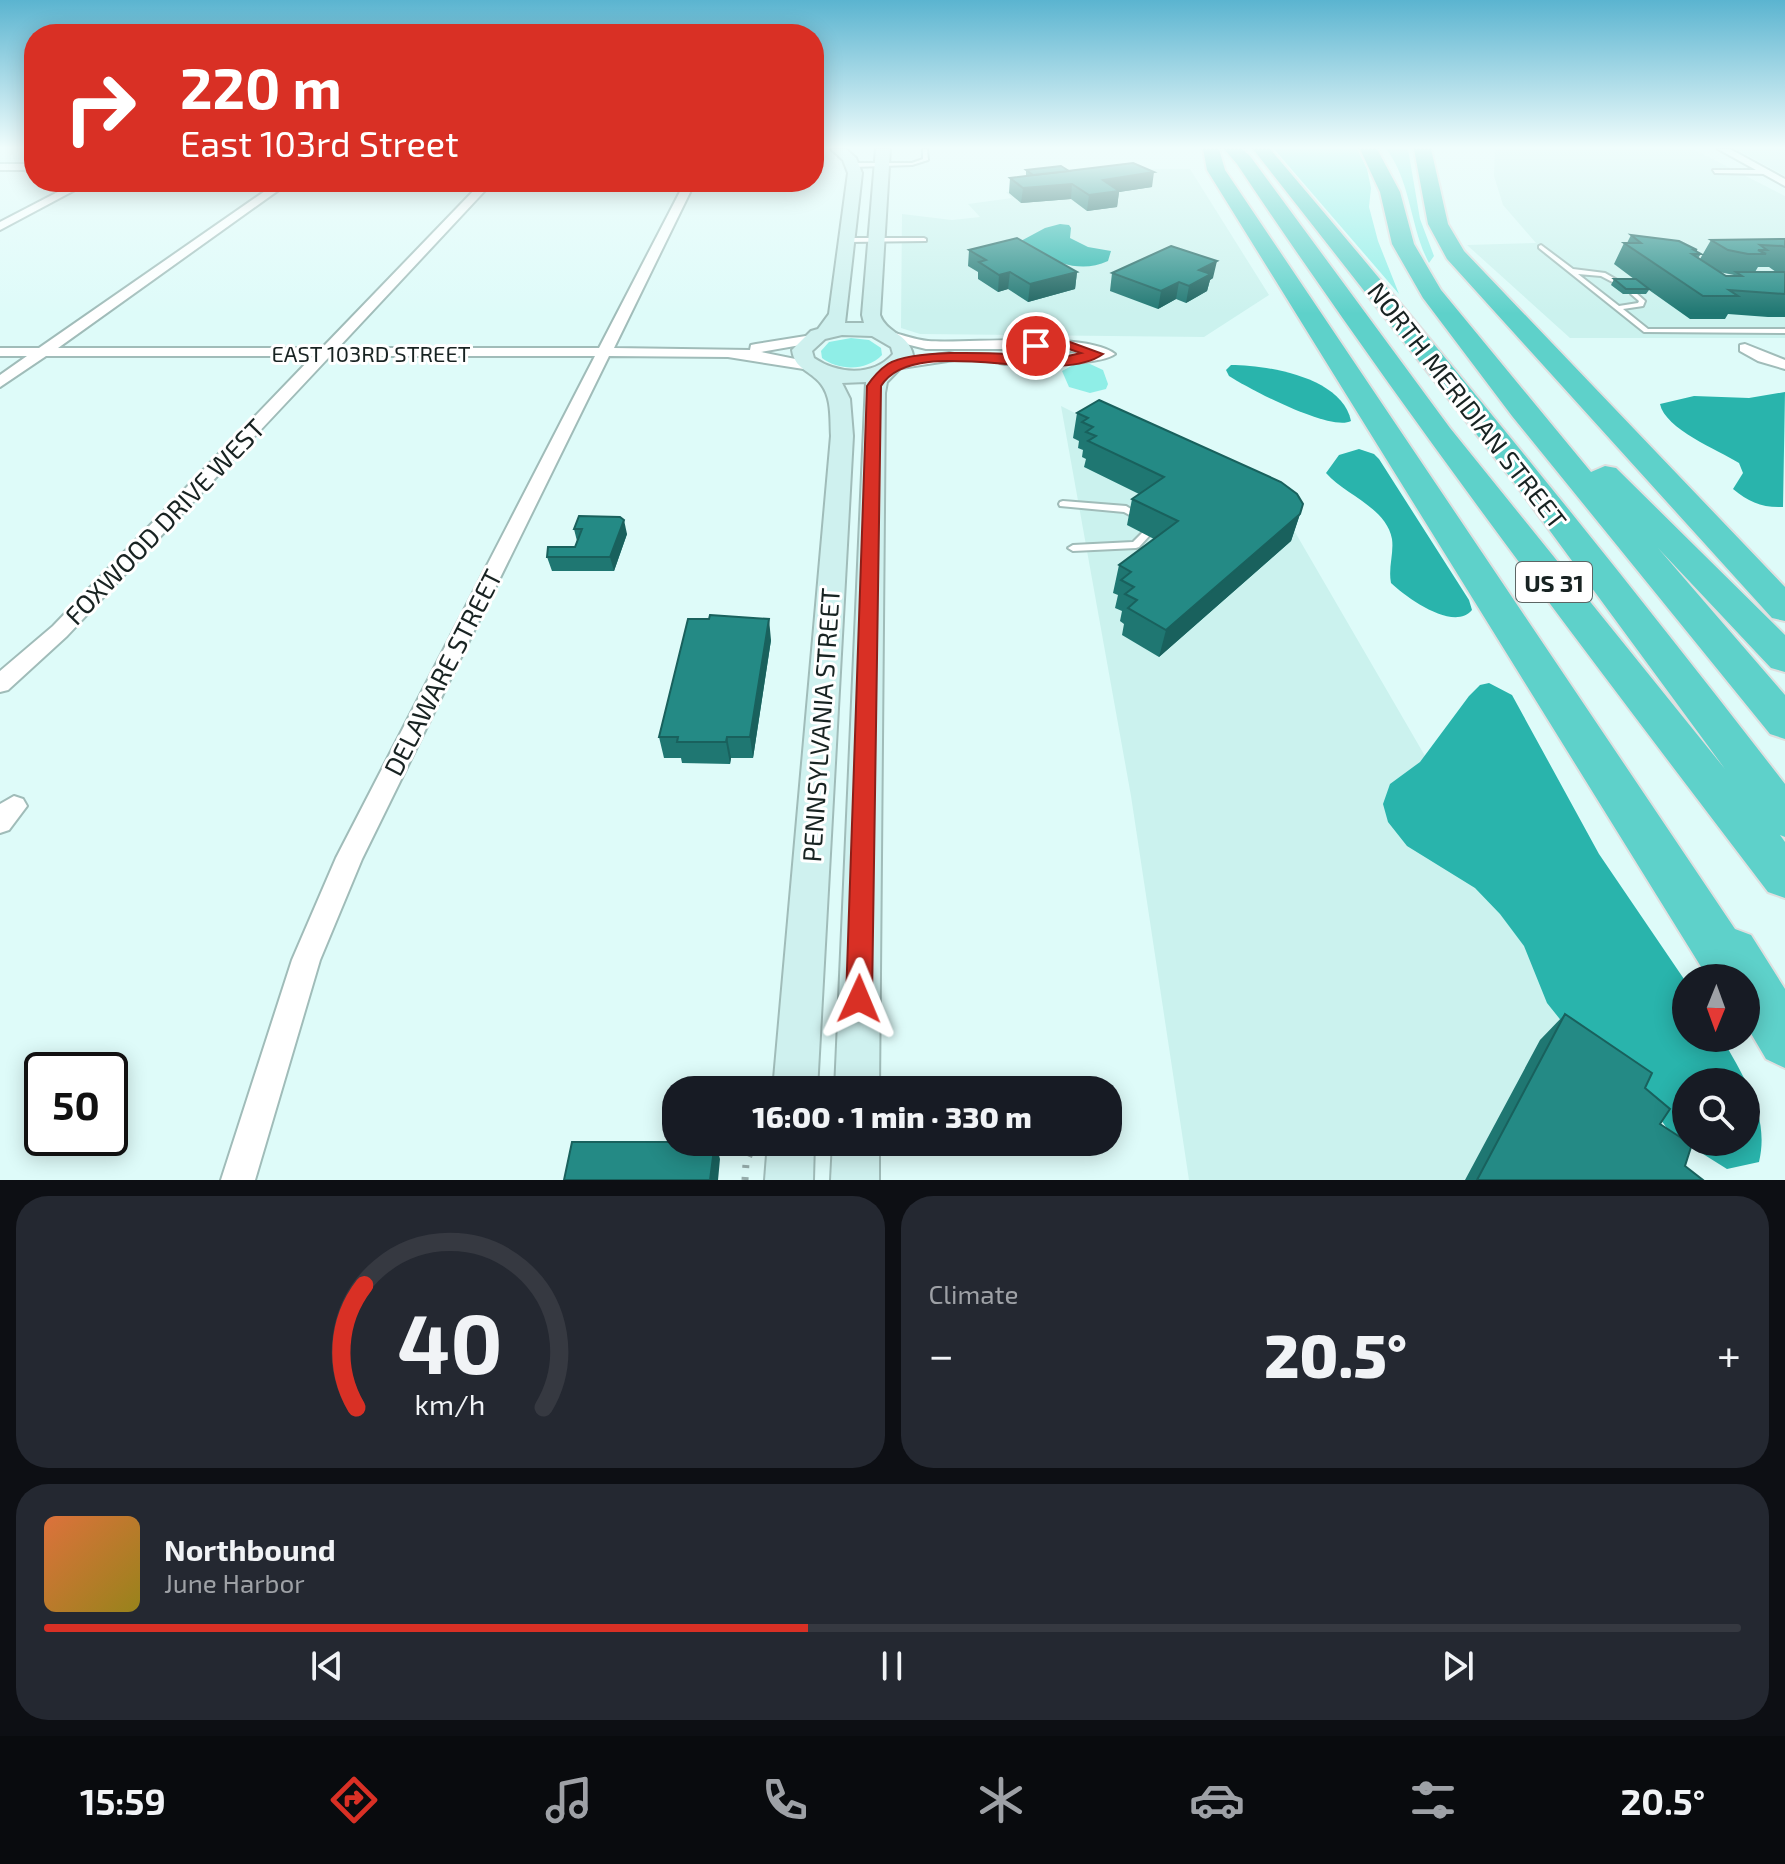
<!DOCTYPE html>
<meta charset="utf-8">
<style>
body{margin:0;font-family:"Exo 2",sans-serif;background:#242831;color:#f1f3f6;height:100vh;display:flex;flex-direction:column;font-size:30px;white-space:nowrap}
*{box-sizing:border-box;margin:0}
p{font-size:26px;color:#9ea1a6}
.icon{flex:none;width:44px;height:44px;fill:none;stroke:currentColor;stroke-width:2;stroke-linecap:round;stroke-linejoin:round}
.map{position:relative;height:1180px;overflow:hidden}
.details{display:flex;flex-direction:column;gap:16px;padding:16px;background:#0d0f14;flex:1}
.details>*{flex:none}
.top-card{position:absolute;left:24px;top:24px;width:800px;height:168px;border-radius:32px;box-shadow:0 4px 20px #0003;background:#d93025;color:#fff;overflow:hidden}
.needle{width:52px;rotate:181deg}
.fabs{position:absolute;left:1672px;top:964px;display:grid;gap:16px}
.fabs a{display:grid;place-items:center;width:88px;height:88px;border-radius:50%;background:#171b24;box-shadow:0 4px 20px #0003;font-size:40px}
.speed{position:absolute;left:24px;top:1052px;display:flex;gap:16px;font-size:40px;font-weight:700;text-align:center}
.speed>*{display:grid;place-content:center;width:104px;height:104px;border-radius:50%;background:#171b24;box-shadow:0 4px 20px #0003;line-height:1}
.speed .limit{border:4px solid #111;border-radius:12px;background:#fff;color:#111}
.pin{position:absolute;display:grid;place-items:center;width:68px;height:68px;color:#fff;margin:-34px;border:4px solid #fff;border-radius:50%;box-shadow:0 2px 8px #0007}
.me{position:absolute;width:88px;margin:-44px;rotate:1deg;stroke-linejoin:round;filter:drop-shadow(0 0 6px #0008)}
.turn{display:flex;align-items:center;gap:28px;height:168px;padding:0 24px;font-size:36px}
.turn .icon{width:104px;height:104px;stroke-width:2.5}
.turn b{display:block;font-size:56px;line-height:68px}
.big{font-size:60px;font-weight:800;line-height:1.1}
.details .tile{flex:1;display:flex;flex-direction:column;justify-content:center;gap:12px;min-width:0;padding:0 28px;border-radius:32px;background:#242831}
.details .dial{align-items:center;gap:0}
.dial svg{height:208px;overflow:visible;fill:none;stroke:#363941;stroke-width:7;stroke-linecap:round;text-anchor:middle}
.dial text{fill:#f1f3f6;stroke:none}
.song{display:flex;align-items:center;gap:24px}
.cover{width:96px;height:96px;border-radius:12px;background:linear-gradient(135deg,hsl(20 70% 55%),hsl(50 70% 35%))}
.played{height:8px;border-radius:4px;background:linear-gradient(90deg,#d93025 45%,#363941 45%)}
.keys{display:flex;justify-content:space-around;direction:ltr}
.heat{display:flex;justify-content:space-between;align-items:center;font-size:44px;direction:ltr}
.details .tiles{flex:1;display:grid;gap:16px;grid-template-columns:1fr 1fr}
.tile:last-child{grid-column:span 2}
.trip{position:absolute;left:662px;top:1076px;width:460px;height:80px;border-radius:32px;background:#171b24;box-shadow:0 4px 20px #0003;font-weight:800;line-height:80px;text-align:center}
.menu{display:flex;height:128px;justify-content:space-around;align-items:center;background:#090b0e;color:#9ea1a6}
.menu .icon{width:56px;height:56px}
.menu .selected{color:#d93025}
.menu b{font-size:36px;color:#f1f3f6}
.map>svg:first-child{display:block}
.built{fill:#cbf2ee}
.green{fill:#8feee7}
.water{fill:#29b4ac;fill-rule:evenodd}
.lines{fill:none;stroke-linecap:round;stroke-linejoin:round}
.service-casing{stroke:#a0bcb9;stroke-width:4}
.minor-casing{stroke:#a0bcb9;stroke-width:4}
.secondary-casing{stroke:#a0bcb9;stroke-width:4}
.motorway-casing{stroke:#dfe0e0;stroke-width:4}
.path{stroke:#96acab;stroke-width:7;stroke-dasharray:3 9;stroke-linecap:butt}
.service{fill:#fff;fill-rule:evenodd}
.minor{fill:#fff;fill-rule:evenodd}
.secondary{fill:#cff1ef;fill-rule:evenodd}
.motorway{fill:#5ed1ca;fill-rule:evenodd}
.wall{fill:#1f7772;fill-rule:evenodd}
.shaded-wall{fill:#19615d}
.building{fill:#248a85;stroke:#19615d;stroke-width:2}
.route{fill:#d93025;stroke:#8d1f18;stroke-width:2}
.labels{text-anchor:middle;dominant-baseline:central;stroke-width:6;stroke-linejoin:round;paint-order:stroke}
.far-street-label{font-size:22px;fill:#182322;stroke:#fff}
.shield{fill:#fff;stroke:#5d6564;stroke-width:2}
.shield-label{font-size:24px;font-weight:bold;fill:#182322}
.street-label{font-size:26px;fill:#182322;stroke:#fff}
</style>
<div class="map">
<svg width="1785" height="1180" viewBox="0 0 1785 1180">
<rect width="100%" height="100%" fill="#defbf9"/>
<g class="built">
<polygon points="1495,149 1693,149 1785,196 1785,338 1570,338 1467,245 1536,243 1503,205 1494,176"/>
<polygon points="1736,149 1785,149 1785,176"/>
<polygon points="1149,169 1190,169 1269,295 1204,337 920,334 901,328 902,214 952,220 980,217 968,204 1012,198 1006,192 1152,174"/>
<polygon points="1061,406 1288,520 1623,1097 1666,1180 1189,1180 1131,796"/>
</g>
<g class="green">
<polygon points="1274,149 1357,149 1367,169 1371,188 1369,207 1378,241 1399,294"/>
<path d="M1386,149H1408L1420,219L1434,256L1429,263C1410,228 1411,180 1386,149Z"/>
<path d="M851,338L869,340L881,348L882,355C867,371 839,371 822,358L821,351L829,342Z"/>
<polygon points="1075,364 1090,364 1103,370 1108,384 1106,389 1090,393 1069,387 1062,371"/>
</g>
<g class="water">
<path d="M1060,224L1069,225L1071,228L1070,238L1088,247L1111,251L1108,261C1076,276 1047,258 1019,242L1045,228Z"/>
<path d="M1231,365C1267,365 1342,377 1351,421C1331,432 1249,389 1229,376L1226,370Z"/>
<path d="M1785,392L1783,507C1762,508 1749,502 1733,489L1743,473L1739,463C1718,450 1665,429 1660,404L1694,396L1749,398Z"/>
<path d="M1359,449L1374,454L1379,459L1469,600L1472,610C1454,632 1407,598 1391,583C1388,568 1394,554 1392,539C1386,507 1345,495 1326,473L1339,455Z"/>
<path d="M1489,683L1512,695L1599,854L1686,982V1038H1722C1744,1078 1770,1115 1759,1162L1727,1169L1671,1134L1651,1106L1567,1028L1547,1003L1524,946L1500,914L1475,888L1407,846L1388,822L1383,804L1390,784L1420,762L1469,696L1480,685ZM1686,1082H1746V1142H1686Z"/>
</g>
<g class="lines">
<g class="service-casing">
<g id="service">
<polygon points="923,149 927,149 928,160 912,165 853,167 850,165 853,163 912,163 923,159"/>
<polygon points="1713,170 1768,170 1771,172 1768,174 1715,173"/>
<polygon points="924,238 926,239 926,241 847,242 844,240 847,238"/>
<polygon points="1541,245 1573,269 1605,273 1624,284 1625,285 1622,287 1601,276 1578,274 1619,306 1638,303 1639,301 1631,294 1636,293 1645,301 1643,306 1623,309 1648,329 1785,329 1785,333 1644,332 1539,248 1539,246"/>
<polygon points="1063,501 1126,506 1144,517 1139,520 1124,512 1060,506 1059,504 1060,502"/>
<polygon points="1145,532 1150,535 1139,547 1136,548 1073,551 1068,548 1073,545 1133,542 1142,533"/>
</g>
</g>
<g class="minor-casing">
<g id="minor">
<polygon points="1718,149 1730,149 1785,179 1785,186"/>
<rect x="0" y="164" width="34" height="6"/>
<polygon points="77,182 90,182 0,230 0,222"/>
<polygon points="278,182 290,182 58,348 322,348 482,182 493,182 338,348 599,348 685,182 695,182 614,348 750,350 751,345 756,344 812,335 819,339 812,343 761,352 815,363 815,369 810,370 728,357 609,356 362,859 320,960 255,1180 221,1180 292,960 336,858 595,356 330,356 67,636 8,690 0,692 0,671 53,626 313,356 46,356 0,387 0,375 27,356 0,356 0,348 39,348"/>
<path d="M891,332C903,335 916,340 928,341C969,344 1086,331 1115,354C1100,366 1028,364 1005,364L1000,363V357L1080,353L1061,349H926L886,339V333Z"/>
<polygon points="1745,344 1785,360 1785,369 1758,361 1740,351 1740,345"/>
<polygon points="949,353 954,354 954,360 895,369 888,365 895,361"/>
<polygon points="14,796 23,799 27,806 9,830 0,833 0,804"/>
</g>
</g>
<g class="secondary-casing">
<g id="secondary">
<path d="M831,149H846L856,158L862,173L845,323H864L862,315L876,149H890L880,315C886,333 909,334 913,355L887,382L885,393L879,1090H835L866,382L842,383L850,399L853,436L817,1090H773L831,436C830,419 832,398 821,384C810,370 795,370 792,350L811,331L818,329L829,314L848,173L843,160ZM842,335L872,336L891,347L893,354C873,377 837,374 814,358L812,351L825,339Z"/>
<polygon points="768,1142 814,1142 813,1180 765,1180"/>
<polygon points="833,1142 879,1142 879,1180 831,1180"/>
</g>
</g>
<g class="motorway-casing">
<g id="motorway">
<polygon points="1203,149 1219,149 1225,170 1735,929 1751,935 1785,989 1785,1068 1766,1059 1746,1025 1746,978 1708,978 1207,170"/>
<path d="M1224,149H1242L1250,156L1450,428L1725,769L1517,486L1253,149H1270C1447,356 1618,568 1785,784V837L1780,835L1785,842V898L1768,892C1586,653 1404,414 1237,164Z"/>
<polygon points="1360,149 1377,149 1400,192 1414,244 1441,290 1591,472 1605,466 1616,468 1785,635 1785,672 1771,668 1658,548 1785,695 1785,739 1770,734 1512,416 1423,298 1392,244 1380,192"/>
<polygon points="1414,149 1431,149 1448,224 1464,251 1785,587 1785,621 1772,618 1447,259 1428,224"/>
</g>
</g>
<polyline class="path" points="745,1180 746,1163 753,1146"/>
<use href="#service" class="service"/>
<use href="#minor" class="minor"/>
<use href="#secondary" class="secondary"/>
<use href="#motorway" class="motorway"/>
</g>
<g class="wall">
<polygon points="1026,170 1069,171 1152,187 1119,192 1117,207 1087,211 1071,199 1021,203 1009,193 1010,178 1026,176"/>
<path d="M1631,235L1697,250L1696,251L1701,254L1698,258L1700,259L1711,240L1785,239V317H1768L1728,314L1725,319H1690L1649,290L1646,294H1623L1611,285L1614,279H1634L1614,264L1624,243H1627ZM1758,267H1769L1776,272H1755ZM1719,272L1734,275L1733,276H1726Z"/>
<polygon points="969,250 1077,272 1075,289 1028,302 1008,289 998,292 978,279 978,272 968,266"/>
<polygon points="1112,273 1213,278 1210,280 1207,291 1186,303 1176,299 1158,309 1110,291"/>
<polygon points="1077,413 1300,514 1291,541 1159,657 1122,635 1124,624 1120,621 1122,611 1115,608 1118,595 1113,593 1119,565 1154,539 1127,525 1132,499 1139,494 1084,467 1086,459 1082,457 1083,450 1078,448 1079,441 1073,438"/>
<polygon points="579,516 627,534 614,571 552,571 547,557 575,547 577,541 574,529"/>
<polygon points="771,640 753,758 731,758 730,764 682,763 681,758 664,758 659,737"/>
<polygon points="1565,1014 1645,1088 1660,1124 1685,1166 1703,1180 1465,1180 1540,1040"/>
</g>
<g class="shaded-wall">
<polygon points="1154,172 1152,187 1119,192 1117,207 1087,211 1089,195 1103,180"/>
<polygon points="1072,184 1071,199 1021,203 1023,188"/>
<polygon points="1217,261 1213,278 1210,280 1207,291 1186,303 1189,286 1199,270"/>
<polygon points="1010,272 1008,289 998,292 999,275"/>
<polygon points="1077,272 1075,289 1028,302 1030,284"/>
<polygon points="1179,282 1176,299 1158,309 1161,291"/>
<polygon points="1300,514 1291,541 1159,657 1166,630"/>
<polygon points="624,520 627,534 614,571 610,557"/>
<polygon points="769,619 771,640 753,758 750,737"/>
<polygon points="727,737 731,758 730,764 726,742"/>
<polygon points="715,1142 720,1159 718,1180 710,1180"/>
</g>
<g class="building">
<polygon points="1133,163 1154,172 1103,180 1119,191 1089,195 1072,184 1023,188 1010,178"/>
<polygon points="1061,166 1069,171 1033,175 1026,170"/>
<polygon points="1631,235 1679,241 1697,250 1694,250 1701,254 1692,254 1726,276 1742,276 1736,272 1785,272 1785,294 1729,290 1738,296 1703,296 1624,243 1641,243"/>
<polygon points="1017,238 1077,272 1030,284 1010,272 999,275 979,262 986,260 969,250"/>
<polygon points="1785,239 1785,247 1782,246 1760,245 1767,250 1758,250 1766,254 1748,254 1728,250 1711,240"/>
<polygon points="1171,246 1217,261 1199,270 1211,274 1189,286 1179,282 1161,291 1112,273"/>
<polygon points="1614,279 1636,279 1649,289 1626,289"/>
<polygon points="1099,400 1281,482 1297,494 1303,504 1300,514 1166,630 1128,608 1137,600 1125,594 1134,587 1121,580 1131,572 1119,565 1178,521 1132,499 1164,477 1088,441 1096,436 1086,432 1093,427 1082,422 1088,418 1077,413"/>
<polygon points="579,516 620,517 624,520 610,557 547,557 548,547 575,547 582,529 574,529"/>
<polygon points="710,615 769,619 750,737 727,737 726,742 677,742 678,737 659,737 688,619 709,619"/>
<polygon points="1565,1014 1652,1073 1645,1088 1670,1109 1660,1124 1686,1141 1686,1142 1692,1144 1685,1166 1703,1180 1477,1180"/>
<polygon points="572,1142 715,1142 710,1180 564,1180"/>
</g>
<linearGradient id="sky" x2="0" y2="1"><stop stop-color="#5bb4d0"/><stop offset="0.47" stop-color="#f0fdfc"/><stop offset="1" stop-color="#f0fdfc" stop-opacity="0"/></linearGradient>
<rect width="1785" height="314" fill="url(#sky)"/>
<path class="route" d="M1036,342H1070L1103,354C1055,389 915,331 881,386L872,999L869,1008L859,1012L849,1008L846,999L867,386C873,377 879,370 888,364C920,345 1028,356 1068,356L1081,353L1069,349H1032V343Z"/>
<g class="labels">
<g class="far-street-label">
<text x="371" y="353">EAST 103RD STREET</text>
</g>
<rect class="shield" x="1516" y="562" width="76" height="40" rx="6"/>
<g class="shield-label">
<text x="1554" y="582">US 31</text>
</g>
<g class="street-label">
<text transform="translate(1468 405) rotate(52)">NORTH MERIDIAN STREET</text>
<text transform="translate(164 521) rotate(-46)">FOXWOOD DRIVE WEST</text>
<text transform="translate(442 672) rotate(-63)">DELAWARE STREET</text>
<text transform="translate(820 725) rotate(-86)">PENNSYLVANIA STREET</text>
</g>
</g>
</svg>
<div class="fabs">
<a><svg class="needle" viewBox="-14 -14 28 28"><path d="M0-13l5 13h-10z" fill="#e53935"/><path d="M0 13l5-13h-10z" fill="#9ea1a6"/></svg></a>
<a><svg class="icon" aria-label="search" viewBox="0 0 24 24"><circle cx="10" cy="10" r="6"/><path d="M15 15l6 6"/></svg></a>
</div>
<div class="speed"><div class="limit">50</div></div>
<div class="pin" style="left:1036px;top:346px;background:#d93025"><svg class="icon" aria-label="arrive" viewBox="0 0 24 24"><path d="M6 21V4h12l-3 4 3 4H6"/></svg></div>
<svg class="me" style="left:859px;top:999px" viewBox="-20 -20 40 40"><path d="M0-17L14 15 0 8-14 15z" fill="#d93025" stroke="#fff" stroke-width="4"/></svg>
<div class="trip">16:00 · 1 min · 330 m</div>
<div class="top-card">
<div class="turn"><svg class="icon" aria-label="right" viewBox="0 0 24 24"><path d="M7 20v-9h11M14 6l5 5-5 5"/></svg><div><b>220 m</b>East 103rd Street</div></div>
</div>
</div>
<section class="details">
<div class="tiles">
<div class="tile dial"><svg viewBox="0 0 100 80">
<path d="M14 69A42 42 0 1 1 86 69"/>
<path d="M14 69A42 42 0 0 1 17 22" stroke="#d93025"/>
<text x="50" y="56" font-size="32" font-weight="700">40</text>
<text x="50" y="72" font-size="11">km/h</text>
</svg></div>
<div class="tile"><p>Climate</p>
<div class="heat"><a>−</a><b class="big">20.5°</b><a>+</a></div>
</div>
<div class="tile">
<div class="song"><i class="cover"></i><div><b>Northbound</b><p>June Harbor</p></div></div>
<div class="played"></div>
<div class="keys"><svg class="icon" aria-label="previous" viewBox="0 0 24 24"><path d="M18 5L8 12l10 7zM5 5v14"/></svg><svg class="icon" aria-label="pause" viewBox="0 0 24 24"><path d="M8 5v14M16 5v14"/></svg><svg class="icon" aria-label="next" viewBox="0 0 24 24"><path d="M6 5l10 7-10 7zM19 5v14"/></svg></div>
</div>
</div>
</section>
<nav class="menu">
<b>15:59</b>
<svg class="icon selected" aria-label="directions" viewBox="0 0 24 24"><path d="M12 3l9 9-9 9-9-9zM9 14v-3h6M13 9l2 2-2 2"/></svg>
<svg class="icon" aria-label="music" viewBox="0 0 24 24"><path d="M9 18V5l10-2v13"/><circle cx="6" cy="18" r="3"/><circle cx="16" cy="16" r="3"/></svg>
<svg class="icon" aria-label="phone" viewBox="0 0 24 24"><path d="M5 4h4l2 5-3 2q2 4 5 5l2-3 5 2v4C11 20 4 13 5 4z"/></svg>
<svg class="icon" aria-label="climate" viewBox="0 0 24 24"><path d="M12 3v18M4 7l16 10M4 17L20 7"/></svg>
<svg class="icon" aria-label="car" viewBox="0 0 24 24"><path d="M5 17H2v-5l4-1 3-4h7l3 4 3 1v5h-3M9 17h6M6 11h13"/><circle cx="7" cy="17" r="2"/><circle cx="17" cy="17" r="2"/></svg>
<svg class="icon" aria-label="filters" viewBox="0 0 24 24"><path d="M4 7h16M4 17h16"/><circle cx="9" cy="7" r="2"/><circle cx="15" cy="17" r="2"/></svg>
<b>20.5°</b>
</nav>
